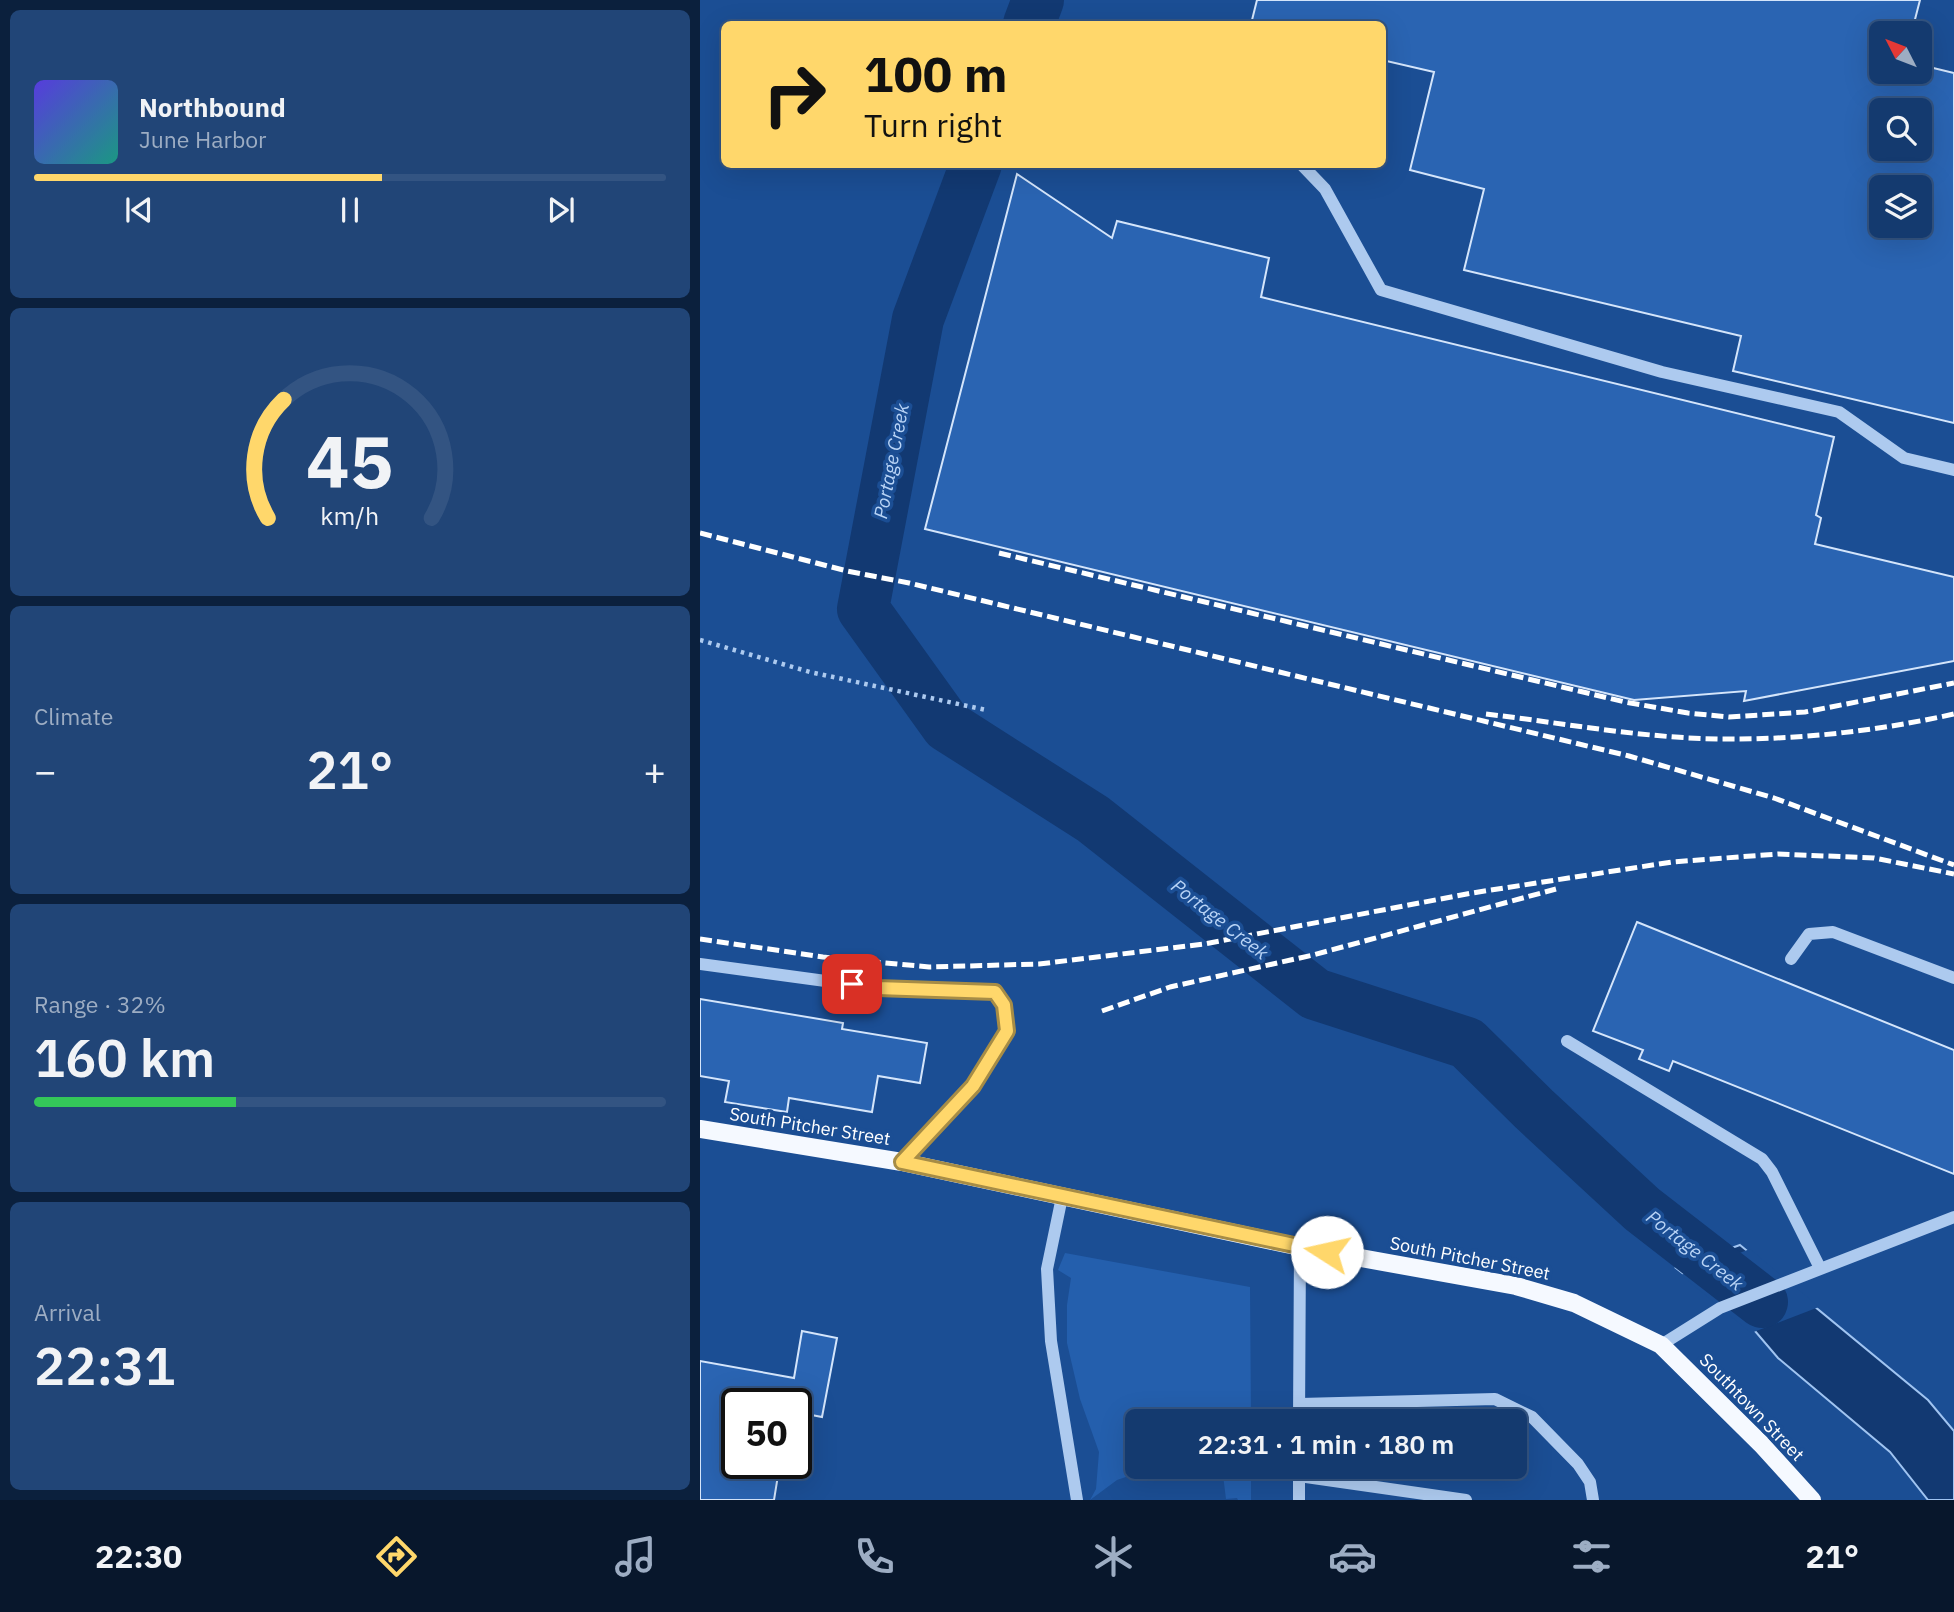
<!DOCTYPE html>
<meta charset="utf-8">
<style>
body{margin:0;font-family:"IBM Plex Sans",sans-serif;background:#214577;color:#f1f3f6;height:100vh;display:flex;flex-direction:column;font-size:26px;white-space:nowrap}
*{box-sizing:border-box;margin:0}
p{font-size:23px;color:#9dadc3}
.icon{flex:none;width:38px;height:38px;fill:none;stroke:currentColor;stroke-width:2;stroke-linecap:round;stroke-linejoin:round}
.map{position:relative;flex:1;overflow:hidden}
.panel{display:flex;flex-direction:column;gap:10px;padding:10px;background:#0b203d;width:700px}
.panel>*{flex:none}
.guide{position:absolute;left:21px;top:21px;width:665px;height:147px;border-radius:10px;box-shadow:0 7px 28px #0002,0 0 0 2px #335482;background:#ffd76b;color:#111;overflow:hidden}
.needle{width:46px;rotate:312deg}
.tools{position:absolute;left:1169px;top:21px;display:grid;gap:14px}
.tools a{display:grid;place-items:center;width:63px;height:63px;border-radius:10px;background:#143a6f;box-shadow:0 7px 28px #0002,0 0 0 2px #335482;font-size:35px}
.speed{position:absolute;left:21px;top:1388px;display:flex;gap:14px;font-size:35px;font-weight:700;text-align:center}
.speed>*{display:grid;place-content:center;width:91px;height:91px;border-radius:50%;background:#143a6f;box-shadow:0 7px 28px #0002,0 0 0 2px #335482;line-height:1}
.speed .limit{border:4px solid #111;border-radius:10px;background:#fff;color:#111}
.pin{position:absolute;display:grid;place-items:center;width:60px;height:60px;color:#fff;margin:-30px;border-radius:14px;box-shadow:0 4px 10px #0006}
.me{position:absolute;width:77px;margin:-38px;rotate:280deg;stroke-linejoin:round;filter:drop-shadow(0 0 5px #0008)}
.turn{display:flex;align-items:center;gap:24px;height:147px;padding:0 28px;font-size:32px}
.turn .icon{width:91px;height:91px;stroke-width:2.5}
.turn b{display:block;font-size:49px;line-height:60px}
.big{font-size:52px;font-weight:600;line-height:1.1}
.panel .tile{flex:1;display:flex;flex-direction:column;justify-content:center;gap:10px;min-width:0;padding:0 24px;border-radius:10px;background:#214577}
.panel .dial{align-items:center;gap:0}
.dial svg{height:182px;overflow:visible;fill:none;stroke:#335482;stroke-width:7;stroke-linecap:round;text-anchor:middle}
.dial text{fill:#f1f3f6;stroke:none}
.song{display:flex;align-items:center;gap:21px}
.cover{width:84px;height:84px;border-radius:10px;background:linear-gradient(135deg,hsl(250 70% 55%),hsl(170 70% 35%))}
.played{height:7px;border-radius:4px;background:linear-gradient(90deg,#ffd76b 55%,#335482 55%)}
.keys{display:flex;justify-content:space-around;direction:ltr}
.heat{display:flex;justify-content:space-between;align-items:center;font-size:38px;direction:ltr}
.charge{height:10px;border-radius:5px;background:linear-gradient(90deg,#34c759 32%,#335482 0)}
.trip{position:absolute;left:425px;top:1409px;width:402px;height:70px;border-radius:10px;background:#143a6f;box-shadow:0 7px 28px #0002,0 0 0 2px #335482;font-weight:600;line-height:70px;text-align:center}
.dock{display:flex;height:112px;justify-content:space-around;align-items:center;background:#08172c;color:#9dadc3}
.dock .icon{width:49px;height:49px}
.dock .on{color:#ffd76b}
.dock b{font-size:32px;color:#f1f3f6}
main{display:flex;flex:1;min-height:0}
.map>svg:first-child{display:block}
.green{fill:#245fad}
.water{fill:#123972;stroke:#a0c4f1;stroke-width:2}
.pier{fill:#1b4e94}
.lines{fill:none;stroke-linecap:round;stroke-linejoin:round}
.river{stroke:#123972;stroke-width:52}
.building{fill:#2a64b2;stroke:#d4e5fb;stroke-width:2;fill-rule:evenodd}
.path{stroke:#adcaef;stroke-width:4.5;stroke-dasharray:3.5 5;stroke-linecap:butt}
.minor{stroke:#adcaef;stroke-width:12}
.major{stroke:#f5f9ff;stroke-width:18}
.rail{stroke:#fff;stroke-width:5;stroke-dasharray:12 5;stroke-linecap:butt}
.route-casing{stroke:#a68c46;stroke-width:18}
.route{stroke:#ffd76b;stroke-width:12}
.labels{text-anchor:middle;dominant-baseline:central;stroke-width:7;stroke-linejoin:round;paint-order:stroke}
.street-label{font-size:18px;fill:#fff;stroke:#1b4e94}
.water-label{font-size:19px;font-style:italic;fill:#b9d4f6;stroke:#1b4e94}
</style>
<main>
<section class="panel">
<div class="tile">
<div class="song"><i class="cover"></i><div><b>Northbound</b><p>June Harbor</p></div></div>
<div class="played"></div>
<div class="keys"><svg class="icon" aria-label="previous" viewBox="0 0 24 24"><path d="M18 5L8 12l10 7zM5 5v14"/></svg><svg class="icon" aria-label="pause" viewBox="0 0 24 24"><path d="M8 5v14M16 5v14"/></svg><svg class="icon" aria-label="next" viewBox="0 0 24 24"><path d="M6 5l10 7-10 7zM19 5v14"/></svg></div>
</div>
<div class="tile dial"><svg viewBox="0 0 100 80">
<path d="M14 69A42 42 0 1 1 86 69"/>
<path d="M14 69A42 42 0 0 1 21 17" stroke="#ffd76b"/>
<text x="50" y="56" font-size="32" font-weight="700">45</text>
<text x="50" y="72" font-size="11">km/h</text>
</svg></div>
<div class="tile"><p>Climate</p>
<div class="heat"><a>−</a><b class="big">21°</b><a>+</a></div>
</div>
<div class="tile"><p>Range · 32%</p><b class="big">160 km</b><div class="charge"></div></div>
<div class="tile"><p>Arrival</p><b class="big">22:31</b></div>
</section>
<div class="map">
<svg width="1254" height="1500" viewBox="0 0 1254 1500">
<rect width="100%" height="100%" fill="#1b4e94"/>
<g class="green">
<polygon points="365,1253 550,1287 551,1421 438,1421 438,1466 455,1467 417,1480 390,1500 396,1489 399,1452 380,1399 367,1343 367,1305 371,1278 358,1270"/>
<polygon points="522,1467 551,1467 551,1500 538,1500 537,1498 526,1499"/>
</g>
<polygon class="water" points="1040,1245 1228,1400 1254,1431 1254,1500 1228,1500 1190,1452 1078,1358 1055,1331 976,1268"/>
<polygon class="pier" points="1050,1249 1119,1307 1051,1333 981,1275"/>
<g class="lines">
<g class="river">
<polyline points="329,24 338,0"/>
<polyline points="276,164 218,319 163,609 247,726 393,819 615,994 767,1043 834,1109 942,1209 1062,1302"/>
</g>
</g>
<g class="building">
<path d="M557,0H1220L1212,31L1232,36L1225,66L1254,73V423L1033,371L1041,336L764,270L784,189L710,170L734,72L682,60V24H551ZM1181,33H1220V72H1181ZM1181,110H1220V149H1181ZM1181,187H1220V226H1181Z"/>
<polygon points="317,174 412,238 417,221 569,258 561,297 1134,437 1116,515 1121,518 1115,544 1254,577 1254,661 1044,701 1046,691 934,700 225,529"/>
<polygon points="937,922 1254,1050 1254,1174 973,1061 969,1071 939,1059 943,1050 893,1031"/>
<polygon points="0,999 143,1023 142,1029 227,1043 220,1083 178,1076 172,1112 89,1098 87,1112 25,1102 29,1081 0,1076"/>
<polygon points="102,1331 137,1338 122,1417 96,1412 96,1404 37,1404 37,1463 80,1463 74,1500 0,1500 0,1361 94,1378"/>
</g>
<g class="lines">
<polyline class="path" points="0,640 110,672 286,710"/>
<g class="minor">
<polyline points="601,164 625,189 681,290 962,372 1139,412 1204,458 1254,470"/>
<polyline points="1091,959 1109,934 1133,932 1254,978"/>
<polyline points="0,964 177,988 295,992 305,1005 307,1031 273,1086 202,1162"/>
<polyline points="867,1041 1062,1159 1072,1172 1120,1268"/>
<polyline points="362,1197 347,1269 351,1341 377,1500"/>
<polyline points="961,1345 1020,1308 1254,1217"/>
<polyline points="600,1404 795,1399 832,1417 878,1464 890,1482 893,1500"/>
<polyline points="599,1421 600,1247"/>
<polyline points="599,1476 766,1500"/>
<polyline points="599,1500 599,1466"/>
</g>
<polyline class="major" points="0,1129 202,1162 600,1247 816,1286 874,1303 961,1345 1061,1444 1112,1500"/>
<g class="rail">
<polyline points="0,533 147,571 209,583 929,756 1074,798 1254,865"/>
<polyline points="299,553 925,702 988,713 1029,717 1105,712 1254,683"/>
<path d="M786,714C863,723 942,738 1020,739C1099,740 1177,731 1254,714"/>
<polyline points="0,939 123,957 229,967 339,964 504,944 772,893 972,862 1078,854 1174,858 1254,874"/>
<polyline points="402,1011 470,987 613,955 856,889"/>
</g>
</g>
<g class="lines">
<g class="route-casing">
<polyline id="route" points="152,984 177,988 295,992 304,1005 307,1031 273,1086 202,1162 627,1252"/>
</g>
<use href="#route" class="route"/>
</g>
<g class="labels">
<g class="street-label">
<text transform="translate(110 1126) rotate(9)">South Pitcher Street</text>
<text transform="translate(770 1258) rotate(11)">South Pitcher Street</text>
<text transform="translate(1052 1407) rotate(46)">Southtown Street</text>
</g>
<g class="water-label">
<text transform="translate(191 461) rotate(-79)">Portage Creek</text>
<text transform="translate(520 919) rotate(38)">Portage Creek</text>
<text transform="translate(995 1250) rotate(38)">Portage Creek</text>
</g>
</g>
</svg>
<div class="tools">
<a><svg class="needle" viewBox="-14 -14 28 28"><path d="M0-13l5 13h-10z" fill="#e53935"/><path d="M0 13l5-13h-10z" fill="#9dadc3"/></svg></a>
<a><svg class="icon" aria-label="search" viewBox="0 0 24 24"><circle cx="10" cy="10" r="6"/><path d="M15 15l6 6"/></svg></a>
<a><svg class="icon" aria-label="layers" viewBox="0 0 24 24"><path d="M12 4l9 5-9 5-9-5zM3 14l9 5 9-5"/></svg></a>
</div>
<div class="speed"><div class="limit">50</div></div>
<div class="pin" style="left:152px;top:984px;background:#d93025"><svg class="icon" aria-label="arrive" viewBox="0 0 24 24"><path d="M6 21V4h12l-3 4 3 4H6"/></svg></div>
<svg class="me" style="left:627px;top:1252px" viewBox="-20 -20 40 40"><circle r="19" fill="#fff"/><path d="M0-13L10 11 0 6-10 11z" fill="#ffd76b"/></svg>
<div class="trip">22:31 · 1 min · 180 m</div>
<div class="guide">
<div class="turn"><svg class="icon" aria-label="right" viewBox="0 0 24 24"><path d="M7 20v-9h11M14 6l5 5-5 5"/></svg><div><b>100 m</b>Turn right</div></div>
</div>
</div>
</main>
<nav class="dock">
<b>22:30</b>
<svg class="icon on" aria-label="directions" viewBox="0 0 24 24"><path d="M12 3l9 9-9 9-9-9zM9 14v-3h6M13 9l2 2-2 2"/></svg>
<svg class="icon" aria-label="music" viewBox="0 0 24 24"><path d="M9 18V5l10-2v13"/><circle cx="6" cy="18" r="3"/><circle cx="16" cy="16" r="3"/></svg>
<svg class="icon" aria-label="phone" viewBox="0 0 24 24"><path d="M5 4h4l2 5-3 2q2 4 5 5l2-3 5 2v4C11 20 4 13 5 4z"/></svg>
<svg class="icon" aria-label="climate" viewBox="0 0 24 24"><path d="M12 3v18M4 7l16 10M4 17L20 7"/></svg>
<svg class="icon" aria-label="car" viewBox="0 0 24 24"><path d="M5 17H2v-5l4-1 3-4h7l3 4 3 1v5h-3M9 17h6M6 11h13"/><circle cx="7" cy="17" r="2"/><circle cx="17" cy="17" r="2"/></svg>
<svg class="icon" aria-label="filters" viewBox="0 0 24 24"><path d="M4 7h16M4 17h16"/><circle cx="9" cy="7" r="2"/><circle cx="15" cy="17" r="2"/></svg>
<b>21°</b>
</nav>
